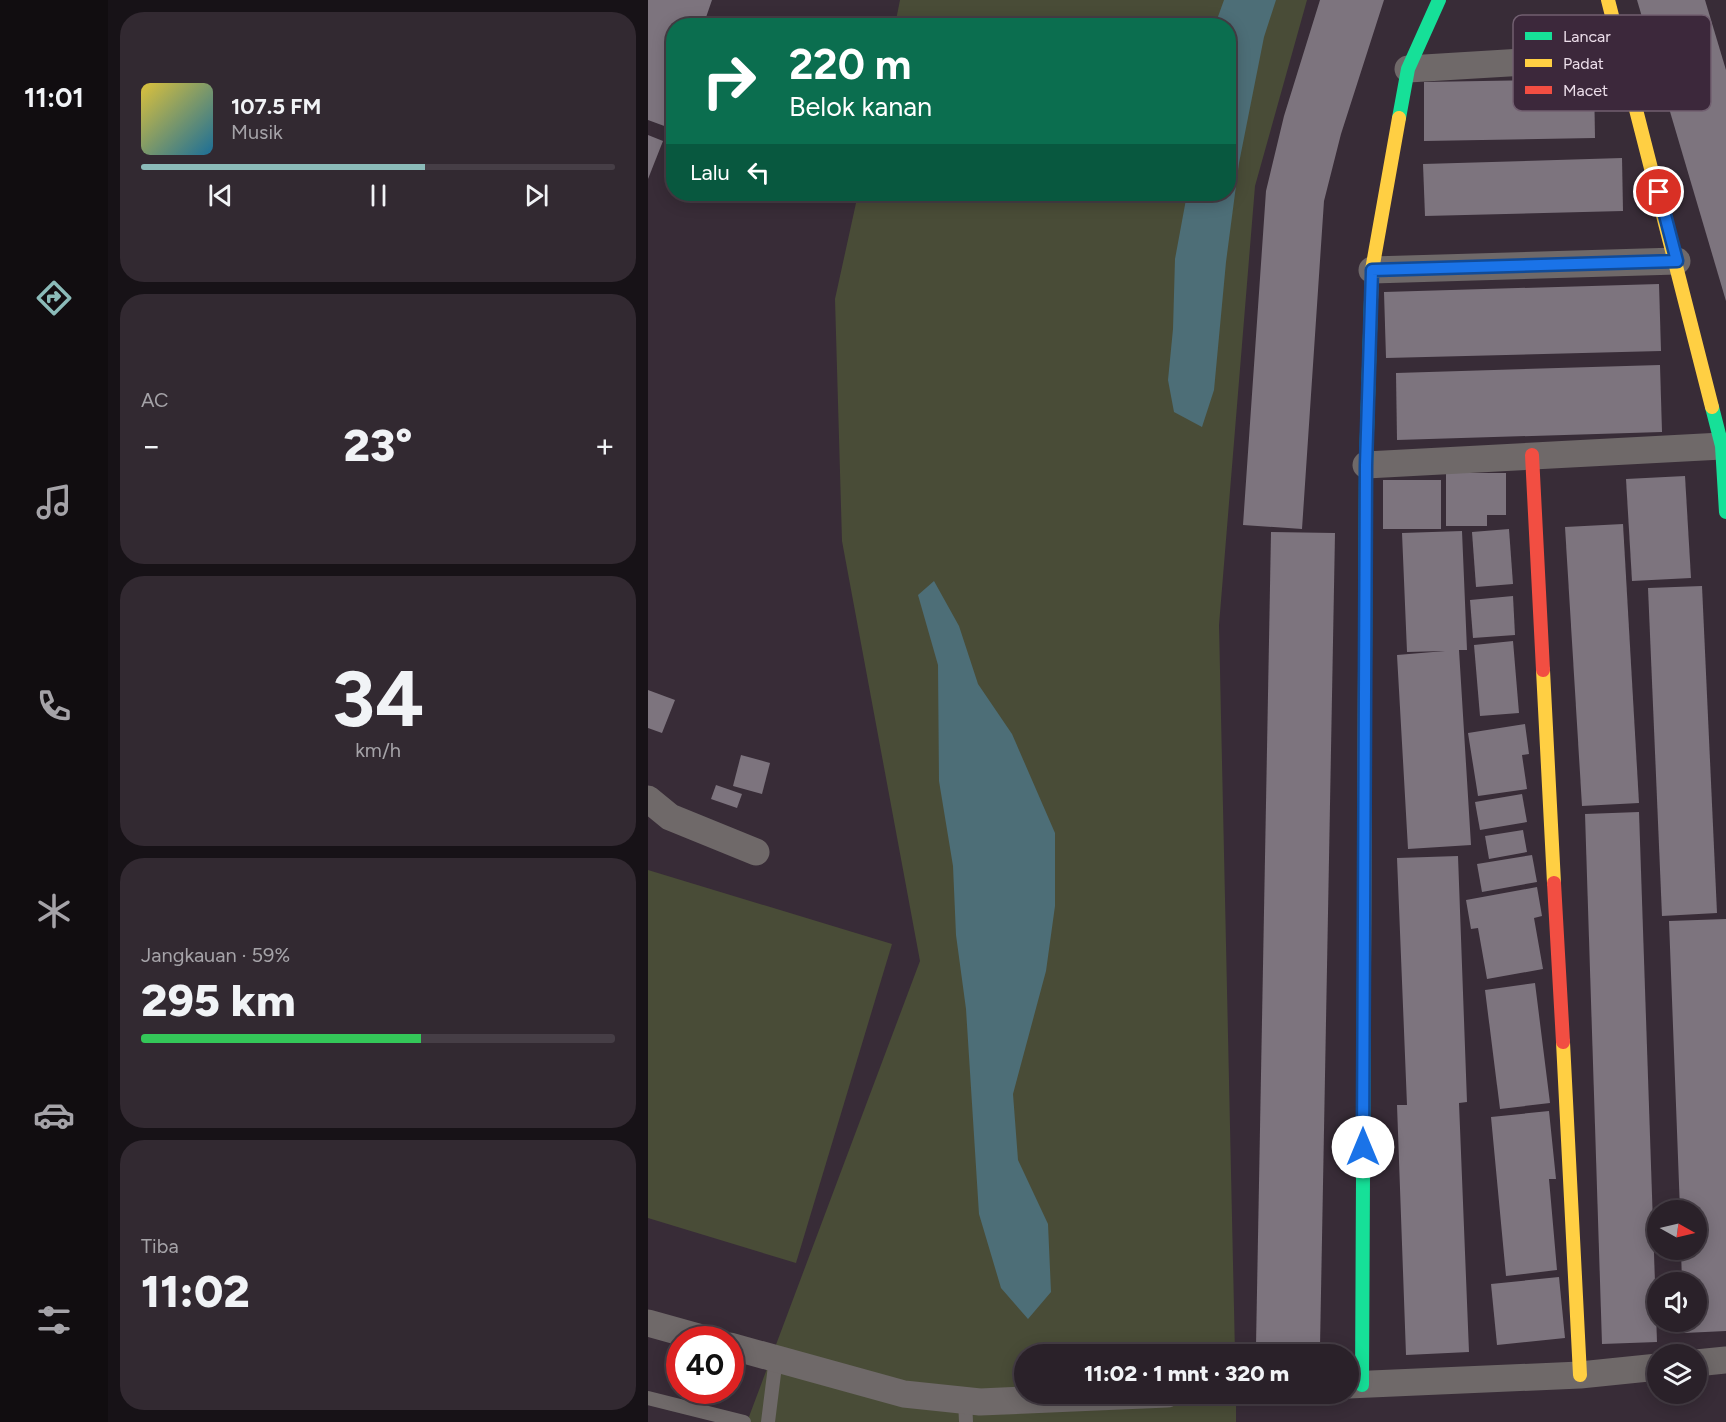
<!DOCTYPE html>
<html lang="id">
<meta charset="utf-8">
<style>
body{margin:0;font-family:Figtree,sans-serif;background:#322931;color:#f1f3f6;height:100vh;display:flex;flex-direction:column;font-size:22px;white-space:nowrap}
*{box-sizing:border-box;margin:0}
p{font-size:20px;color:#a5a3a8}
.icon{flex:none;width:33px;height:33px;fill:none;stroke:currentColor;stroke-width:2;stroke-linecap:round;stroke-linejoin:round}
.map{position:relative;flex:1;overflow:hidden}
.panel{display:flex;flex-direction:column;gap:12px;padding:12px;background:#171217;width:540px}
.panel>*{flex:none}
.top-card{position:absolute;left:18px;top:18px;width:570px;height:183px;border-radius:24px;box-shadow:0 3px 15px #0003,0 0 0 2px #463e46;background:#0b6e4f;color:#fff;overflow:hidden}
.needle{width:39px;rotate:98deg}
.buttons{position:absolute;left:999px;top:1200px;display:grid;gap:12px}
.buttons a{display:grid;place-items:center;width:60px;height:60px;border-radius:50%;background:#2a2129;box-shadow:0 3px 15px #0003,0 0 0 2px #463e46;font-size:30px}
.speed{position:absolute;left:18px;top:1326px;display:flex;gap:12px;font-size:30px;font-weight:700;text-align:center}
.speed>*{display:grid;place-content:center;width:78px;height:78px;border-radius:50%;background:#2a2129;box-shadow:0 3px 15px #0003,0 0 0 2px #463e46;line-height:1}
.speed .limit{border:9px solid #d22;background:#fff;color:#111}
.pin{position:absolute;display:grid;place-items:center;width:51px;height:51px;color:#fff;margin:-26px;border:3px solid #fff;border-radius:50%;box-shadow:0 2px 6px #0007}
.me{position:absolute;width:66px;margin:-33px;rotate:0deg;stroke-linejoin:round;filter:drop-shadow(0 0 4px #0008)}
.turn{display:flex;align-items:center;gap:21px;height:126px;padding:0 24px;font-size:27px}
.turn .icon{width:78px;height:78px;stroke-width:2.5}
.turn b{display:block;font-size:42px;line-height:51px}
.then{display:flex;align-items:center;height:57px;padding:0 24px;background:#0003;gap:12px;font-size:22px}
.big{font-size:45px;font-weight:800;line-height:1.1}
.panel .widget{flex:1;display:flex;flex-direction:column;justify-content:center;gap:9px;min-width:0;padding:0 21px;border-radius:24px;background:#322931}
.panel .dial{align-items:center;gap:0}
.dial b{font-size:78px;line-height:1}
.song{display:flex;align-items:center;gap:18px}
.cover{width:72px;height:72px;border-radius:9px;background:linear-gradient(135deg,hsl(50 70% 55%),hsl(200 70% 35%))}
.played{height:6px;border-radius:3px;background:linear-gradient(90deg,#8bbbb9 60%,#463e46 60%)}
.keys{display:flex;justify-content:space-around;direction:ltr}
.heat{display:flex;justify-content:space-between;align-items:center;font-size:33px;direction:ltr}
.charge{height:9px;border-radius:4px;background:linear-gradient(90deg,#34c759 59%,#463e46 0)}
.trip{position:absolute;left:366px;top:1344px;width:345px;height:60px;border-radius:30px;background:#2a2129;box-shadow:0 3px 15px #0003,0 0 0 2px #463e46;font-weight:800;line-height:60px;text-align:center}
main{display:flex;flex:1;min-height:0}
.menu{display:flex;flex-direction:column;width:108px;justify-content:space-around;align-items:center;background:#110d10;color:#a5a3a8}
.menu .icon{width:42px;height:42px}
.menu .active{color:#8bbbb9}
.menu b{font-size:27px;color:#f1f3f6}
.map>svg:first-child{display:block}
.green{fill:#494c37}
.water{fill:#4d6e77}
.building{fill:#7d747e}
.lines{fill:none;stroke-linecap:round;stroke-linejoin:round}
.lane{stroke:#6f6969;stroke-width:14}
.street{stroke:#6f6969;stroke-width:27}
.fast{stroke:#16e098;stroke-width:14}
.slow{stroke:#ffcf43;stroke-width:14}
.jam{stroke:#f24e42;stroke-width:14}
.route-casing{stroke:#114b97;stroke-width:15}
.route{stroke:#1a73e8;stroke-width:10}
.key{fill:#3c283b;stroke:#715f70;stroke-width:1.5}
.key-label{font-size:16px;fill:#ecdeea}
</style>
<main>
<nav class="menu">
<b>11:01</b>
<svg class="icon active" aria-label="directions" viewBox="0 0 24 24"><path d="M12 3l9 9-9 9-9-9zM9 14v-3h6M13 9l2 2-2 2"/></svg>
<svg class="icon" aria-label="music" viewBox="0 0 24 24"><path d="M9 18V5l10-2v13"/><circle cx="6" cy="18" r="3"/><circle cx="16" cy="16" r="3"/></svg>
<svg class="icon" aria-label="phone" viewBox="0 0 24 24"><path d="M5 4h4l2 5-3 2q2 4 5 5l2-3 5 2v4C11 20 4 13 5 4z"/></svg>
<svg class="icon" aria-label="climate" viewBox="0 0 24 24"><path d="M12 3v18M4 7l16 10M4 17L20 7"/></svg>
<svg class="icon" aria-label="car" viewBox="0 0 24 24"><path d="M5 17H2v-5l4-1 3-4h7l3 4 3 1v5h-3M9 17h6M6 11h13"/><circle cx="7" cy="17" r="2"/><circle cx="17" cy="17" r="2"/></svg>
<svg class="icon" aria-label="filters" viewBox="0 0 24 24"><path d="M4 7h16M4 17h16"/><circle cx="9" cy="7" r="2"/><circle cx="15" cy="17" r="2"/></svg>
</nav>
<section class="panel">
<div class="widget">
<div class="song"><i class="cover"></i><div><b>107.5 FM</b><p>Musik</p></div></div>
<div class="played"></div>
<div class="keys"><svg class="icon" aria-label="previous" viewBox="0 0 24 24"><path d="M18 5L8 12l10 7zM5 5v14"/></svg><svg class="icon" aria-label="pause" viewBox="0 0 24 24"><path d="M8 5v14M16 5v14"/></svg><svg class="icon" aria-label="next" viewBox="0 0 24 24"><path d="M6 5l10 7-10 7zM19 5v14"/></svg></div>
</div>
<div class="widget"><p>AC</p>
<div class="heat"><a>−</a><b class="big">23°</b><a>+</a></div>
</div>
<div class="widget dial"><b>34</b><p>km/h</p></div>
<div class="widget"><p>Jangkauan · 59%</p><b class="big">295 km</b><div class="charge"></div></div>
<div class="widget"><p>Tiba</p><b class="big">11:02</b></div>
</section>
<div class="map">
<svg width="1078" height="1422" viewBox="0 0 1078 1422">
<rect width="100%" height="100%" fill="#382c37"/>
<g class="green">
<polygon points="252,0 659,0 607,186 571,625 587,1354 376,1354 376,1394 588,1394 588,1422 99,1422 272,961 194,541 187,299 210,194 580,194 580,26 247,25"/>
<polygon points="0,870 244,944 148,1263 0,1218"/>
</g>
<g class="water">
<polygon points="576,0 628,0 616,37 591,163 578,262 566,390 554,427 526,412 520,380 525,329 527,259 539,194 580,194 580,26 567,25"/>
<polygon points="286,581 311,626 330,684 364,734 407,833 407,906 398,971 365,1094 370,1160 400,1224 403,1292 380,1319 353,1288 331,1214 318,1009 308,935 305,866 291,781 290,665 270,595"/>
</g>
<g class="building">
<polygon points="0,0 64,0 55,26 26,26 26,109 19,127 0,120"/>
<polygon points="672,0 736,0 693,134 676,201 654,529 595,525 618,191 636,116"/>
<polygon points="989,0 1057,0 1078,70 1078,301"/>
<polygon points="946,79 947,138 776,141 776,82"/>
<polygon points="0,135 15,141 0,179"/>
<polygon points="974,158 975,211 777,216 775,164"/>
<polygon points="1011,284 1013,351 738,358 736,292"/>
<polygon points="1012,365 1014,432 749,440 748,373"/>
<polygon points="798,473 858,473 858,515 839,515 839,526 798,526"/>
<polygon points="1037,476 1043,578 984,581 978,479"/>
<rect x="735" y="480" width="58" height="49"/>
<polygon points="975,524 991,803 934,806 917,527"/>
<polygon points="861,529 865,584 828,587 824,532"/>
<polygon points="814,531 819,650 811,650 823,845 760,849 749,655 797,651 759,652 754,533"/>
<polygon points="623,532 687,533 672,1347 608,1346"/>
<polygon points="1054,586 1069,913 1014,916 1000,588"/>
<polygon points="865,596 867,635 825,638 822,600"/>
<polygon points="865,641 871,713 832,716 826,645"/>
<polygon points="0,690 27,700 14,733 0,728"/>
<polygon points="877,724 881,754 874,755 879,789 830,796 820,733"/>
<polygon points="93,755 122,763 114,794 85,786"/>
<polygon points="68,785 94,794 89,808 63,799"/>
<polygon points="874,794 879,822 832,830 827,802"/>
<polygon points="991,812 1009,1342 954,1344 937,814"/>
<polygon points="875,830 879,852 841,859 837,836"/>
<polygon points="884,855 889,882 834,892 829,864"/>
<polygon points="810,856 819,1102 811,1103 821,1352 758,1355 749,1105 759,1105 749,858"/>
<polygon points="889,887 894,916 886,918 895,969 839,979 830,928 823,929 818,900"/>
<polygon points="1078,919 1078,1331 1036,1333 1036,1322 1048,1322 1048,1282 1034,1282 1033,1250 1048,1250 1048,1210 1032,1210 1021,921"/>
<polygon points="887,983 902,1103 852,1109 837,990"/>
<polygon points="901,1111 908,1179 901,1179 909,1270 858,1276 843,1117"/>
<polygon points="911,1277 917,1338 849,1345 843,1284"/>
</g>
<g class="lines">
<g class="lane">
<polyline points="0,1398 96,1422"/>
<polyline points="317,1400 318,1422"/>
<polyline points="120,1422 128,1358"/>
</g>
<g class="street">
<polyline points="760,69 975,56"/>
<polyline points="724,270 1029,261"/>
<polyline points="718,465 1074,446"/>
<polyline points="0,799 22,817 108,852"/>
<polyline points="0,1323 61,1340"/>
<polyline points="82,1346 256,1394 332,1402 519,1394"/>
<polyline points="1048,1363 1078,1360"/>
<polyline points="700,1385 932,1375 1010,1367"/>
</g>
<g class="fast">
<polyline points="751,118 760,69 791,0"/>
<polyline points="1064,407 1074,446 1078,512"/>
<polyline points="717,669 718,465 723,300"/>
<polyline points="714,1385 716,968"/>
</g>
<g class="slow">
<polyline points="960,0 1064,407"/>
<polyline points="723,300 724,270 751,118"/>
<polyline points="895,670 906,883"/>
<polyline points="716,968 717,669"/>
<polyline points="915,1042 932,1375"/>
</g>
<g class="jam">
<polyline points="884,455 895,670"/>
<polyline points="906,883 915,1042"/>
</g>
</g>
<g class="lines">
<g class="route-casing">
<polyline id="route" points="715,1147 718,465 724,270 1029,261 1011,192"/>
</g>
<use href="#route" class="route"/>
</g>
<rect x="865" y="15" width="198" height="96" rx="9" class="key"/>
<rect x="877" y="32" width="27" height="8" fill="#16e098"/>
<rect x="877" y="59" width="27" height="8" fill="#ffcf43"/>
<rect x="877" y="86" width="27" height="8" fill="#f24e42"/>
<g class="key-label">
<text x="915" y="42">Lancar</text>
<text x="915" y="69">Padat</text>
<text x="915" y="96">Macet</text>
</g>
</svg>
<div class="buttons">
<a><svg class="needle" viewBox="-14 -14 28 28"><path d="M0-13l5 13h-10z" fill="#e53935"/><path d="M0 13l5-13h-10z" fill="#a5a3a8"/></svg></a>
<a><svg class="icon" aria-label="sound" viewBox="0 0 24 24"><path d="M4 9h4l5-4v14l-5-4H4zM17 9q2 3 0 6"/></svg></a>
<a><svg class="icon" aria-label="layers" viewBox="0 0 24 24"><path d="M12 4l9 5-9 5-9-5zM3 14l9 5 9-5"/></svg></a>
</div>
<div class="speed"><div class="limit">40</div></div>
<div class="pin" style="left:1011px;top:192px;background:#d93025"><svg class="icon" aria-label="arrive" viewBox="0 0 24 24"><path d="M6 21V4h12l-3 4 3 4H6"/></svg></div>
<svg class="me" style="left:715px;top:1147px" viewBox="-20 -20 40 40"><circle r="19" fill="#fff"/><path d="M0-13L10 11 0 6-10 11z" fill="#1a73e8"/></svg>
<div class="trip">11:02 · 1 mnt · 320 m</div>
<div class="top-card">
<div class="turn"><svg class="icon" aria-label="right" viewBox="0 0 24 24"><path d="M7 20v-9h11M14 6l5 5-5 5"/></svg><div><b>220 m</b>Belok kanan</div></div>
<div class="then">Lalu<svg class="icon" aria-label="left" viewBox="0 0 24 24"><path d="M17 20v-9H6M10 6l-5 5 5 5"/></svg></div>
</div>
</div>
</main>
